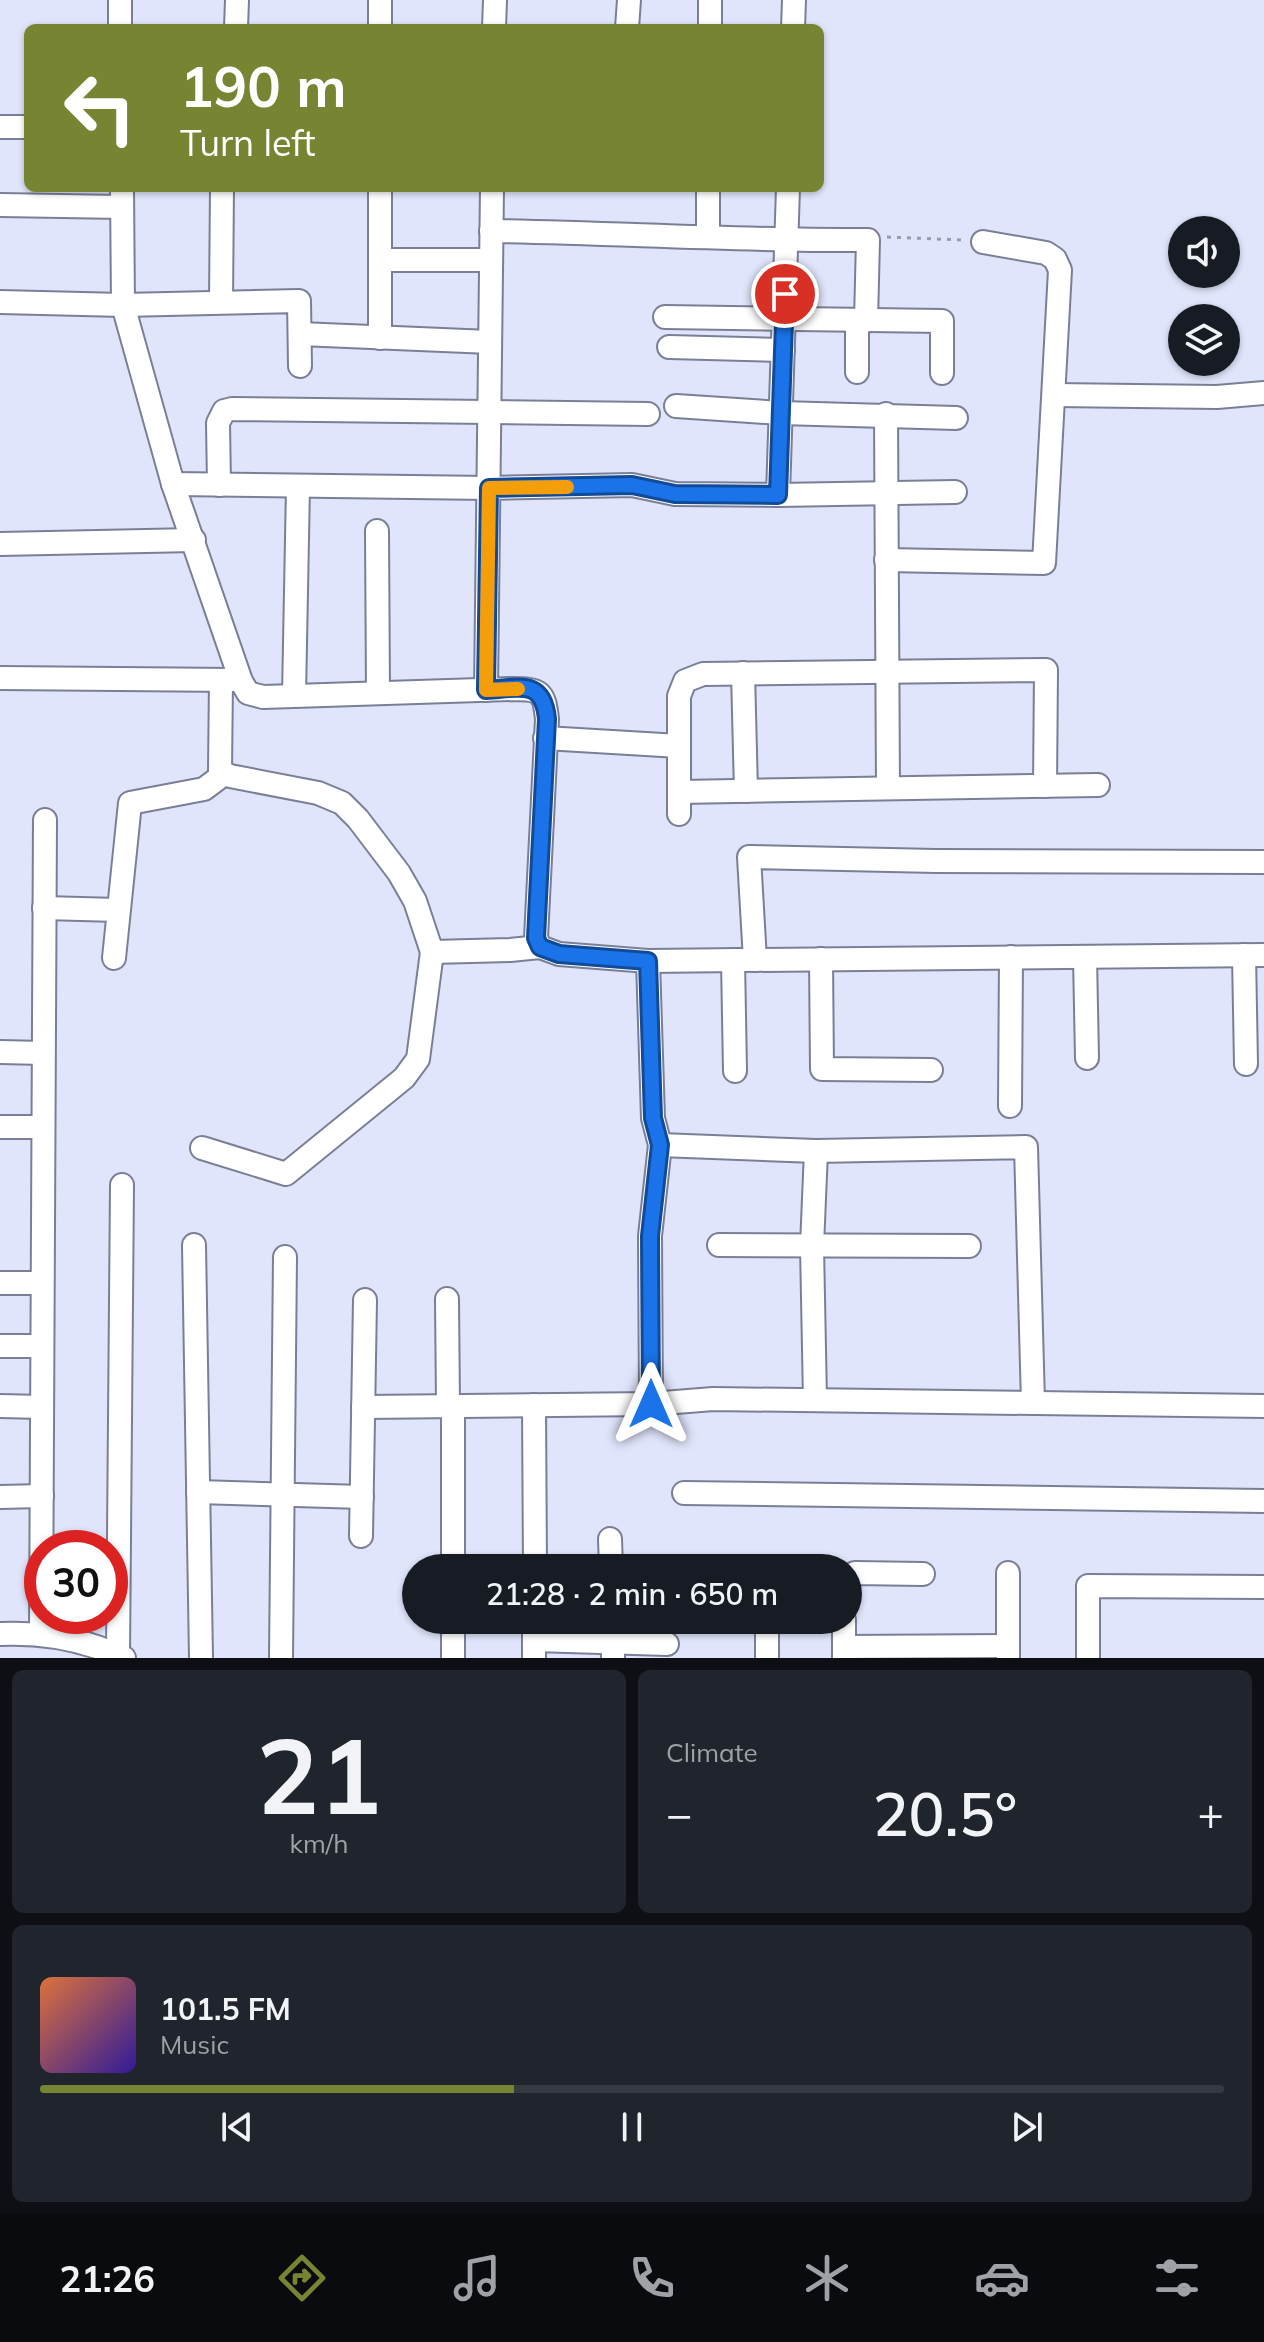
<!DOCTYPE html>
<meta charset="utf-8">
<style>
body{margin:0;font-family:Mulish,sans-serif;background:#20242c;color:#f1f3f6;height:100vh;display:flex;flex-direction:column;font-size:30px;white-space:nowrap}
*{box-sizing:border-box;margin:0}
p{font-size:26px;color:#9ea1a6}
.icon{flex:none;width:44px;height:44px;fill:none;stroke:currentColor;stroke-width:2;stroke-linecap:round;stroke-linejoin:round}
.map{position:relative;height:1658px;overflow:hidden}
.drawer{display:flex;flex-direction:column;gap:12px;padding:12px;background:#0d0f14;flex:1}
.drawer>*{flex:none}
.top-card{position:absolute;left:24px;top:24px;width:800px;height:168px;border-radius:12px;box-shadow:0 2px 6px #0004;background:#778533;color:#fff;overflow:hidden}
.controls{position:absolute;left:1168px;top:216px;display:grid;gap:16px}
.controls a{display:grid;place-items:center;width:72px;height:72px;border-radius:50%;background:#171b24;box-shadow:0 2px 6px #0004;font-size:40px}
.speed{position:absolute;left:24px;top:1530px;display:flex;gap:16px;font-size:40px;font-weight:700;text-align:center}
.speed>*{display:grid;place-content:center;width:104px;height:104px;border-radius:50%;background:#171b24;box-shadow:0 2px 6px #0004;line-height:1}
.speed .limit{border:12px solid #d22;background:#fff;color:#111}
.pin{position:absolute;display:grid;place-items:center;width:68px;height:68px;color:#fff;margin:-34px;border:4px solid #fff;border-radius:50%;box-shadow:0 2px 8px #0007}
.me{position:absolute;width:88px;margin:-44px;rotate:0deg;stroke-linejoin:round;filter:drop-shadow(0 0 6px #0008)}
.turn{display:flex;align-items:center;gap:28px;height:168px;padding:0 24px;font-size:36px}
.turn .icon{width:104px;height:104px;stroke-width:2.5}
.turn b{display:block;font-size:56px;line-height:68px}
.big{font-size:60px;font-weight:600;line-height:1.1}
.drawer .widget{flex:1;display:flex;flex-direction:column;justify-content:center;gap:12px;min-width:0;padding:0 28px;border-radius:12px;background:#20242c}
.drawer .dial{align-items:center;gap:0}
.dial b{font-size:104px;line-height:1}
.song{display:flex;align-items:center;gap:24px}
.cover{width:96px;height:96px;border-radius:12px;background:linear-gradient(135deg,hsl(20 70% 55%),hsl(250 70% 35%))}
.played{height:8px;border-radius:4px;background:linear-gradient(90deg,#778533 40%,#363941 40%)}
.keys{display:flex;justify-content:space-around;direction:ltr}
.heat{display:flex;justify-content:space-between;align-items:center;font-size:44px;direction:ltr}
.drawer .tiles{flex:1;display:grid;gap:12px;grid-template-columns:1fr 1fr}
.widget:last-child{grid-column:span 2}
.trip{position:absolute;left:402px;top:1554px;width:460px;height:80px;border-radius:40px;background:#171b24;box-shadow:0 2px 6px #0004;font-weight:600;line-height:80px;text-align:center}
.dock{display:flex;height:128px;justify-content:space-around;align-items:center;background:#090b0e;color:#9ea1a6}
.dock .icon{width:56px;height:56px}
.dock .on{color:#778533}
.dock b{font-size:36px;color:#f1f3f6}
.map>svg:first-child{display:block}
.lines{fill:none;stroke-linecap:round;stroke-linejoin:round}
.minor-casing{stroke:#7a7f98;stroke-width:26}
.path{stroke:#979bac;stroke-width:3;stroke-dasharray:4 6;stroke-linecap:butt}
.minor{stroke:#fff;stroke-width:22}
.route-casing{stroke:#114b97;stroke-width:20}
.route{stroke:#1a73e8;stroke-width:14}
.slow{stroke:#f59e0b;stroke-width:14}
</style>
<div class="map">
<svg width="1264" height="1658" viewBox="0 0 1264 1658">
<rect width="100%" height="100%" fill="#e0e5fb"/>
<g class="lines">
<g class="minor-casing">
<g id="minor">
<polyline points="120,0 120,28"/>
<polyline points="380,0 380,28"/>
<polyline points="236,28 237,0"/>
<polyline points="494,28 495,0"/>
<polyline points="627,28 629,0"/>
<polyline points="710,28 710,0"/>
<polyline points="793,28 794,0"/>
<polyline points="0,127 28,127"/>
<path d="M122,188L123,305L173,484L241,681L248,693L263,697L512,689C540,689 544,691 547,719L536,938L540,947L559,954L648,961L1264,955"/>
<polyline points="380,188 380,338"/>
<polyline points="0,205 122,207"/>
<path d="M491,231C617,233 742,241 868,240L866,321"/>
<polyline points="708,237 708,188"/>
<polyline points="380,260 491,260"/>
<polyline points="0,302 123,305 299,301 300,366"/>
<polyline points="221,302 222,188"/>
<polyline points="665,317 942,321 942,373"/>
<polyline points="857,321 857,372"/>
<polyline points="300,334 490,342"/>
<polyline points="669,347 783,350"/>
<polyline points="1055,395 1217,397 1264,393"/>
<polyline points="676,406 781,413 956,418"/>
<polyline points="886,414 888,788"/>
<polyline points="173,484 489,488 632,485 675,494 778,495 955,492"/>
<polyline points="219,485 218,423 224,411 232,409 648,414"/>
<polyline points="778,495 788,188"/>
<polyline points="377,531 378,693"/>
<polyline points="0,544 194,540"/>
<polyline points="886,560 1044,563 1060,270 1055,259 1046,253 983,242"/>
<polyline points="743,673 746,791"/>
<polyline points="0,678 235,680"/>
<polyline points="221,680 220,771 230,776 318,793 342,803 358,819 399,873 415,901 432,952 510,950 540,947"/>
<polyline points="486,690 492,188"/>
<polyline points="294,696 298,486"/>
<polyline points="545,738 679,746"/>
<polyline points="679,792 1098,785"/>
<polyline points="679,814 679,696 685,681 703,674 1046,670 1045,786"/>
<polyline points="44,908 118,910"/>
<polyline points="1244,955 1246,1064"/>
<polyline points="1085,957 1087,1058"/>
<polyline points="114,958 130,803 204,789 224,774"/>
<polyline points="821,959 822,1069 931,1070"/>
<polyline points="733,960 735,1071"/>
<polyline points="755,960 749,857 936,861 1264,862"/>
<polyline points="648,961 653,1118 660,1145 650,1236 651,1404"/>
<polyline points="0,1052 43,1053"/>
<polyline points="1010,1106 1011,957"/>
<polyline points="0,1127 43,1127"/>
<polyline points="660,1145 816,1151 1026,1147 1033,1403"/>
<polyline points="202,1148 286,1174 404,1078 418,1059 432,952"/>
<polyline points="194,1245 201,1658"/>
<polyline points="719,1245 969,1246"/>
<polyline points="0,1283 42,1283"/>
<polyline points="447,1299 448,1406"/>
<polyline points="0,1346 42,1346"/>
<polyline points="815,1400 812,1246 816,1151"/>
<polyline points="534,1405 535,1568"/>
<polyline points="0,1406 42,1407"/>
<polyline points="453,1406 453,1568"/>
<polyline points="363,1407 651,1404 713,1399 1264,1406"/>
<polyline points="198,1492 362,1497"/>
<polyline points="684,1493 1264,1501"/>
<polyline points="0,1497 42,1496"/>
<polyline points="361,1536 365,1300"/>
<polyline points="610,1539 611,1568"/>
<polyline points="1008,1573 1008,1658"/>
<polyline points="848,1576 855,1573 923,1574"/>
<polyline points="453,1620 453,1658"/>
<polyline points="612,1620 613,1657"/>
<path d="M0,1634C44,1632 84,1639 124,1658"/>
<polyline points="41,1635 45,820"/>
<polyline points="534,1640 667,1644"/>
<polyline points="844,1647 1008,1646"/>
<polyline points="118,1655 122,1185"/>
<polyline points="281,1658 285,1257"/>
<polyline points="534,1658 534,1620"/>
<polyline points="767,1658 767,1620"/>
<polyline points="844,1658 844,1620"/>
<polyline points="1088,1658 1088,1586 1264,1587"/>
</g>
</g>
<polyline class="path" points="887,237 963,240"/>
<use href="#minor" class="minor"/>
</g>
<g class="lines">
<g class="route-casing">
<path id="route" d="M651,1404L650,1236L660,1145L653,1118L648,961L559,954L540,947L536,938L547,719C543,678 519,688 486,690L489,488L632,485L675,494L778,495L785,294"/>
</g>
<use href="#route" class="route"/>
<polyline class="slow" points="518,689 486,690 489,488 567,487"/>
</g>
</svg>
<div class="controls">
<a><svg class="icon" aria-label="sound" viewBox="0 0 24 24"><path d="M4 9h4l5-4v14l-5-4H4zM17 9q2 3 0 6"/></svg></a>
<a><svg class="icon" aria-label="layers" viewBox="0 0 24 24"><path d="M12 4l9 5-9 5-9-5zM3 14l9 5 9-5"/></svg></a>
</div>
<div class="speed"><div class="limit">30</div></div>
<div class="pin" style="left:785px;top:294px;background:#d93025"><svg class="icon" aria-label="arrive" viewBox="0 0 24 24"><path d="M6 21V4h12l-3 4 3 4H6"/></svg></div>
<svg class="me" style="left:651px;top:1404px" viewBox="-20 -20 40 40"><path d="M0-17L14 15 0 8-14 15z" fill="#1a73e8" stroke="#fff" stroke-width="4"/></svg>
<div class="trip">21:28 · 2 min · 650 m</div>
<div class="top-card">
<div class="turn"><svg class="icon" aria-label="left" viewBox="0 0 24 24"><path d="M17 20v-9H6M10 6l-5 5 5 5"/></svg><div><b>190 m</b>Turn left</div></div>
</div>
</div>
<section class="drawer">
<div class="tiles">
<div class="widget dial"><b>21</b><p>km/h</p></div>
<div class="widget"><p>Climate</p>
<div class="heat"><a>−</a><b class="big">20.5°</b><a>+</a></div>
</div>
<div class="widget">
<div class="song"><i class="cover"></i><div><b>101.5 FM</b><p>Music</p></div></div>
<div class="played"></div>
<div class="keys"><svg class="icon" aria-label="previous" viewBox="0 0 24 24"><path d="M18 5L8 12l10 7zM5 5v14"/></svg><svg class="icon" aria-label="pause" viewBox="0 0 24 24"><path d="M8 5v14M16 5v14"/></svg><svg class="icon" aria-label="next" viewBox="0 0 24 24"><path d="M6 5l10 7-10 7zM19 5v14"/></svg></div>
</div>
</div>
</section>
<nav class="dock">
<b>21:26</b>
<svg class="icon on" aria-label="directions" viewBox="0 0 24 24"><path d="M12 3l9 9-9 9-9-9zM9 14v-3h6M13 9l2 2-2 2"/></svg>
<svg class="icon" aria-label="music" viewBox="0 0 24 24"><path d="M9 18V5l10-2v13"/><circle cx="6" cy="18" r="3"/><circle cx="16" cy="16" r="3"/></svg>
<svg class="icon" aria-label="phone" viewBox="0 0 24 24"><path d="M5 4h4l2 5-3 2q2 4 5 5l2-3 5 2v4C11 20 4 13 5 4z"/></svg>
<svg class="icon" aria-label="climate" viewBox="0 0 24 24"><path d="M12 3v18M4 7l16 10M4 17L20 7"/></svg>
<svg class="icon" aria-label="car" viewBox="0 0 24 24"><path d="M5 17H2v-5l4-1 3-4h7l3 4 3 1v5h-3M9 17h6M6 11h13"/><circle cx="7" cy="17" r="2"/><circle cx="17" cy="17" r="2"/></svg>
<svg class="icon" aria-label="filters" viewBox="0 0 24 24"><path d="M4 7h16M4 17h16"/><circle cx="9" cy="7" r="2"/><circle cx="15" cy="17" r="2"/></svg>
</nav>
